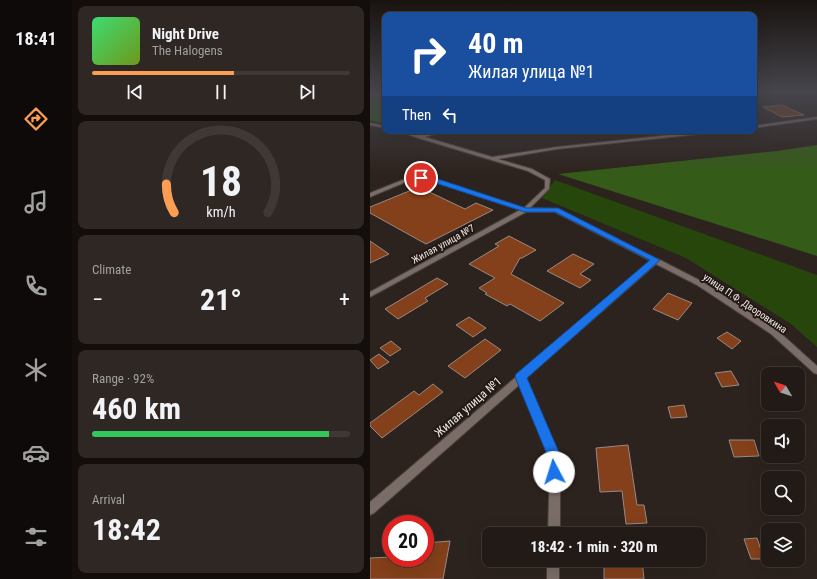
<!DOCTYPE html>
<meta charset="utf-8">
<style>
body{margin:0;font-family:"Roboto Condensed",sans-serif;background:#2e2723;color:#f1f3f6;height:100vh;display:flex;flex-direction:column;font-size:15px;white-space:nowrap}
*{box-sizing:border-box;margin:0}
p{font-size:13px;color:#a2a1a1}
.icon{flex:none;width:22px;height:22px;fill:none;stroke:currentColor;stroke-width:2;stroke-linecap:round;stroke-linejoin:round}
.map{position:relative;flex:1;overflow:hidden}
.panel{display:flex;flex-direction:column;gap:6px;padding:6px;background:#130e0c;width:298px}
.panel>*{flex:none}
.hud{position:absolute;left:12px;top:12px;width:375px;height:122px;border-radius:8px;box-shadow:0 4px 16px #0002,0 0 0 1px #3f3835;background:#1a4fa0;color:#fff;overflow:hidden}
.needle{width:26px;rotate:309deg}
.fabs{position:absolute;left:391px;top:367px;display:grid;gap:8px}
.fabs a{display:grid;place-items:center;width:44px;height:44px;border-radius:8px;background:#221a16;box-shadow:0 4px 16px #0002,0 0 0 1px #3f3835;font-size:20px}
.speed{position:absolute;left:12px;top:515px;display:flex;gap:8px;font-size:20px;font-weight:700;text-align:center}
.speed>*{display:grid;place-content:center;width:52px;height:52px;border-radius:50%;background:#221a16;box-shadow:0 4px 16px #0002,0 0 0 1px #3f3835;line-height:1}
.speed .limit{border:6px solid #d22;background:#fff;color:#111}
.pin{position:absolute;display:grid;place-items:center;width:34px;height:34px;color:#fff;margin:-17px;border:2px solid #fff;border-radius:50%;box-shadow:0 1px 4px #0007}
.me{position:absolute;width:44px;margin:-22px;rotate:355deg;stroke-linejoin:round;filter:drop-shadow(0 0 3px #0008)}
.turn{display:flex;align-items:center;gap:14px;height:84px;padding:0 20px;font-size:18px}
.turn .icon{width:52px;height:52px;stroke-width:2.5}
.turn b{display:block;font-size:28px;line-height:34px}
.then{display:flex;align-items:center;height:38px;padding:0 20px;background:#0003;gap:8px;font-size:15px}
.big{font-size:30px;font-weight:700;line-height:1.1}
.panel .widget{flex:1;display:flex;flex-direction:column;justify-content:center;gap:6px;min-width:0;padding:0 14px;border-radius:8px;background:#2e2723}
.panel .dial{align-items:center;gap:0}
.dial svg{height:104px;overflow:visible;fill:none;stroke:#3f3835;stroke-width:7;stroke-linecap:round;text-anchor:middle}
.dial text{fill:#f1f3f6;stroke:none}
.song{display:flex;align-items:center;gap:12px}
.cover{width:48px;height:48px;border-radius:6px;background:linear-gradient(135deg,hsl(140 70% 55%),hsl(80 70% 35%))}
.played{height:4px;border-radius:2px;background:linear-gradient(90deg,#fc9d54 55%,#3f3835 55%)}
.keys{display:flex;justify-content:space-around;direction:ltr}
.heat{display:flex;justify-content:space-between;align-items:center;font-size:22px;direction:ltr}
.charge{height:6px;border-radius:3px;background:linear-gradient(90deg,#34c759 92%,#3f3835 0)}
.trip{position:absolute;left:112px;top:527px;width:224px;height:40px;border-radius:8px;background:#221a16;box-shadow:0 4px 16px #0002,0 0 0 1px #3f3835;font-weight:700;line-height:40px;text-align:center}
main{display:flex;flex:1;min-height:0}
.tab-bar{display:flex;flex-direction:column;width:72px;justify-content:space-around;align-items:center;background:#0e0a09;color:#a2a1a1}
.tab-bar .icon{width:28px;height:28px}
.tab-bar .on{color:#fc9d54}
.tab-bar b{font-size:18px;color:#f1f3f6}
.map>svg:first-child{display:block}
.green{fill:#26460c}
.forest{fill:#355b18}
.building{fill:#83401a;stroke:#978a84}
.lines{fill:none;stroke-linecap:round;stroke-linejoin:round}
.service-casing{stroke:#49403c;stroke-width:2}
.service{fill:#7a6d67;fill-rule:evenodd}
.route{fill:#1a73e8;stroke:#114b97}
.labels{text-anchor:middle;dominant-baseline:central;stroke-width:4;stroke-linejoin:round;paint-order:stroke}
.street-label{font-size:10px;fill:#ede6e2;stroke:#231914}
.near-street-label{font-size:12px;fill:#ede6e2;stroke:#231914}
</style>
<main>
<nav class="tab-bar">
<b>18:41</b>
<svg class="icon on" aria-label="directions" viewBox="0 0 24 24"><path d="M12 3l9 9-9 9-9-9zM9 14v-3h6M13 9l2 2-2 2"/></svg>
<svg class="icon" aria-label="music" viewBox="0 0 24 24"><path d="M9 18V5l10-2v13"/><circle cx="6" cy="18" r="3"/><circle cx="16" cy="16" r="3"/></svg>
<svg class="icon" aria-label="phone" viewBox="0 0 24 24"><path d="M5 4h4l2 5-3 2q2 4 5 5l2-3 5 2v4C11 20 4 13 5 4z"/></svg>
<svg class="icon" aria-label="climate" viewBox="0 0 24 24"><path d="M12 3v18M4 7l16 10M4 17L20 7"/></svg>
<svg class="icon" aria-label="car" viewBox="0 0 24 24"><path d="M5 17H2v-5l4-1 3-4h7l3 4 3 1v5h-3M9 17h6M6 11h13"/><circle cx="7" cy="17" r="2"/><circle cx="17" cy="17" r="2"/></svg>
<svg class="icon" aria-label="filters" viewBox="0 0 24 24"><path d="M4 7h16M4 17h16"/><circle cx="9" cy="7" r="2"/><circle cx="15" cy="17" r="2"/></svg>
</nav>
<section class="panel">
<div class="widget">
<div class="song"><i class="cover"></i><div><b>Night Drive</b><p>The Halogens</p></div></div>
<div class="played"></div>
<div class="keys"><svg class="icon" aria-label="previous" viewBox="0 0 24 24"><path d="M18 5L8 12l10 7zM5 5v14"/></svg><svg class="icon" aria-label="pause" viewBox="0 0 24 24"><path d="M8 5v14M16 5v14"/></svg><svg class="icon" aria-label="next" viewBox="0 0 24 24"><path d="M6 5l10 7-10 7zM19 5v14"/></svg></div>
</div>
<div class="widget dial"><svg viewBox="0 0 100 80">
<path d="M14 69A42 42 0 1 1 86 69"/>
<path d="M14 69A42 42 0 0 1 8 47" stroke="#fc9d54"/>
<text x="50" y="56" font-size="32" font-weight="700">18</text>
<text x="50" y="72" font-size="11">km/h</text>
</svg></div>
<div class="widget"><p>Climate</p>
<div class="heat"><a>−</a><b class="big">21°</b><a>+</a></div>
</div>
<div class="widget"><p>Range · 92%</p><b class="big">460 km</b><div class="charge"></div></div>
<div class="widget"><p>Arrival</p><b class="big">18:42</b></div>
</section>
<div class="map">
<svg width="447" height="579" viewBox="0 0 447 579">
<rect width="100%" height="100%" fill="#2d231e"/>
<polygon class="green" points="185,180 447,275 447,347 421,324 316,258 172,198"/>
<g class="forest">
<polygon points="0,91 15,91 15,124 0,120"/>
<polygon points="447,145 447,256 188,174 407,151"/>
</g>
<g class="building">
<polygon points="412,105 434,115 412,117 393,107"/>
<polygon points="49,187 95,209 106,203 123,210 56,244 0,213 0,207"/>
<polygon points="139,236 166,250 152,258 150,258 141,274 194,303 170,321 140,304 137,306 115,294 117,293 109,288 125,278 99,264 129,246 125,244"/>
<polygon points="0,241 19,254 0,263"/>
<polygon points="203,254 224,264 210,274 221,280 210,288 177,271"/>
<polygon points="67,278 78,284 55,298 58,301 28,319 15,309"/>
<polygon points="298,293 322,303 308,320 283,309"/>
<polygon points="99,317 116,328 103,337 86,325"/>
<polygon points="357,332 371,341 362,349 347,338"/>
<polygon points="115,339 131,350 95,378 78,366"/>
<polygon points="21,341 31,349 20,356 10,348"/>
<polygon points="9,354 19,362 8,369 0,360"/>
<polygon points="361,371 369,385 352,387 345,373"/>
<polygon points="63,384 73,392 12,438 0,426 0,423 44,391 49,395"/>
<polygon points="314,405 317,417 301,418 298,407"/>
<polygon points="359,440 384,440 389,456 364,457"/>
<polygon points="258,445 267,505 274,505 277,523 256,524 252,491 230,492 226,448"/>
<polygon points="387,538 394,559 381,559 374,539"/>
<polygon points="80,541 73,579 0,579 0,558 21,557 21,558 55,558 55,543"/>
<polygon points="234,560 272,560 274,579 234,579"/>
</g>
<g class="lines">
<g class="service-casing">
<g id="service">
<polygon points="15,93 15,95 0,97 0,95"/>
<polygon points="447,117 447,119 384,128 384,126"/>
<polygon points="0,123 15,126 15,128 0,125"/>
<path d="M29,131C37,131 44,136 51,135C59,134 66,131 74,131L55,137L122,157L187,147L338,131H351L349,132L187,149L128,159L162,169L180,179L179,189L160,208L188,209L285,258L288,259L331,281L407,330L447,366V374L444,373L401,334L327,285L286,264L155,379L190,457V534H178L180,457L149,385L4,513L0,515V502L146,377L147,375L149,374L281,261L185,212H156L0,297V292L150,210L59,180L43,179L0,197V193L40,177L60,178L154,208L175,188V180L158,171L48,138Z"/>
<rect x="177" y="560" width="12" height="19"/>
</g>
</g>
<use href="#service" class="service"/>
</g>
<linearGradient id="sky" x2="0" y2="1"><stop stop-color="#191310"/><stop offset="0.53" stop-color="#46454c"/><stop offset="1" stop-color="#46454c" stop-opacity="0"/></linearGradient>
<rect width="447" height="173" fill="url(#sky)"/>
<polygon class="route" points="51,176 62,177 156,208 188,208 290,260 157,378 191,457 191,472 189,477 184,479 180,477 178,472 178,457 145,377 146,374 280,260 185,212 155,212 59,181 49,180 49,177"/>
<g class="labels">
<g class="street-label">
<text transform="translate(73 244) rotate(-29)">Жилая улица №7</text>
<text transform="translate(375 303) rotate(34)">улица П.Ф. Дворовкина</text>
</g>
<g class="near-street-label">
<text transform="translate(98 407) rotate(-41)">Жилая улица №1</text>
</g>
</g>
</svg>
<div class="fabs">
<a><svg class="needle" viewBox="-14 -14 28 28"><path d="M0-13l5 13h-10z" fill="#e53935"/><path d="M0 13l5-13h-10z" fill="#a2a1a1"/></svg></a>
<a><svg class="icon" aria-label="sound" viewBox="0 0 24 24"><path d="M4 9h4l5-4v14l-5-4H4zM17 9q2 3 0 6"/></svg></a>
<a><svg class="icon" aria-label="search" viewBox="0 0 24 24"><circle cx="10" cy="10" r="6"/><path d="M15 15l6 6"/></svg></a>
<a><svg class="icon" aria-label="layers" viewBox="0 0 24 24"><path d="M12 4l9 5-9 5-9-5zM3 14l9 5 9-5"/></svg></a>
</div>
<div class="speed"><div class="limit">20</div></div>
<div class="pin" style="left:51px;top:178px;background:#d93025"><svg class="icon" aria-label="arrive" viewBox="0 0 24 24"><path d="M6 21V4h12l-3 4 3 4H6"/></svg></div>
<svg class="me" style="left:184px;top:472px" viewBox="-20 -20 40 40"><circle r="19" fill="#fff"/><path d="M0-13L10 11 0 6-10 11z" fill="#1a73e8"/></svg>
<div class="trip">18:42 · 1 min · 320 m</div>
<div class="hud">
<div class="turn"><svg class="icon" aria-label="right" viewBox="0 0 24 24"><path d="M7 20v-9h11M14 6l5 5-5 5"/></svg><div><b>40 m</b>Жилая улица №1</div></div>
<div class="then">Then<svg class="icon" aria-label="left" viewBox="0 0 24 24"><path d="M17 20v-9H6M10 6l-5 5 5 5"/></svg></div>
</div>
</div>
</main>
